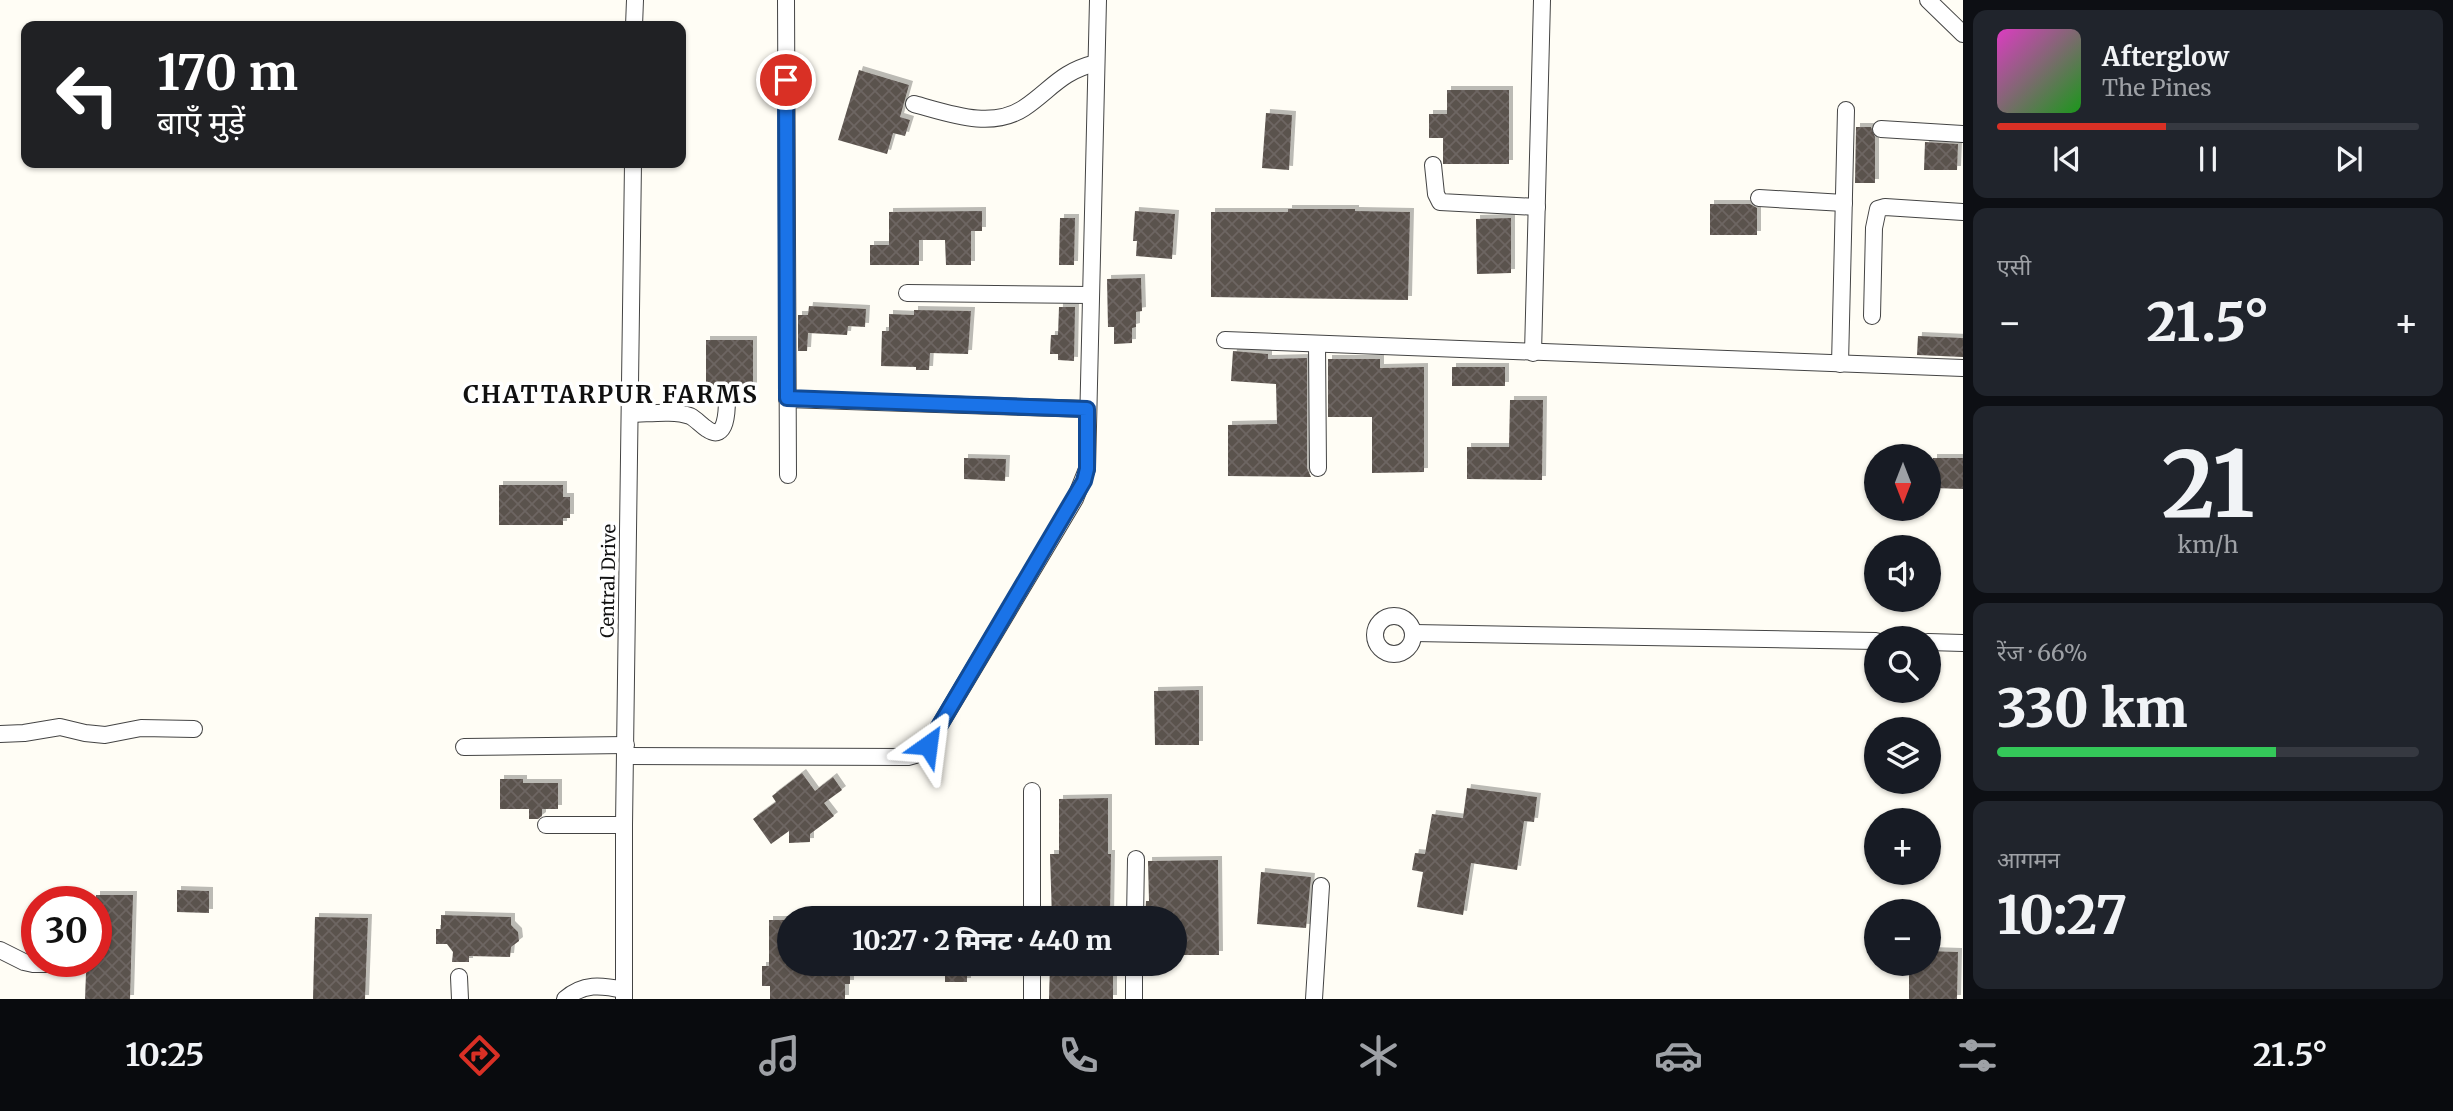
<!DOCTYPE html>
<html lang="hi">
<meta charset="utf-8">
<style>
body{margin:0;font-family:Merriweather,"Noto Sans Devanagari",serif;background:#20242c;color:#f1f3f6;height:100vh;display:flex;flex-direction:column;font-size:26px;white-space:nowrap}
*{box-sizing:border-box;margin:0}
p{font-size:23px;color:#9ea1a6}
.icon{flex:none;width:38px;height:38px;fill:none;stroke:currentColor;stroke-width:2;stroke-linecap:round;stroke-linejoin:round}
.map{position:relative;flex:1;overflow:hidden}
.sheet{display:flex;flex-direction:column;gap:10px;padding:10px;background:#0d0f14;width:490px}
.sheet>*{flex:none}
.hud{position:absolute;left:21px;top:21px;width:665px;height:147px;border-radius:14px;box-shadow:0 2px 5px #0004;background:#202124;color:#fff;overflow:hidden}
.needle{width:46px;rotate:180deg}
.controls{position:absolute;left:1864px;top:444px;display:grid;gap:14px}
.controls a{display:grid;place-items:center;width:77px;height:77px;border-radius:50%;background:#171b24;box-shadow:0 2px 5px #0004;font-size:35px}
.speed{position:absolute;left:21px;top:886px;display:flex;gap:14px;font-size:35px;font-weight:700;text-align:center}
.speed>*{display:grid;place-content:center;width:91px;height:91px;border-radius:50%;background:#171b24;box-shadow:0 2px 5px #0004;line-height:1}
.speed .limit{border:10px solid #d22;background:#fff;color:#111}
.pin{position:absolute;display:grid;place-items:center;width:60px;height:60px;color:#fff;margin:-30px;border:4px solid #fff;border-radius:50%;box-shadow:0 2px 7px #0007}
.me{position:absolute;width:77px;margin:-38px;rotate:31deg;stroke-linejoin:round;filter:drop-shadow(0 0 5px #0008)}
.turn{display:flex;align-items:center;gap:24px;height:147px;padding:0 21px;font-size:32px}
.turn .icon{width:91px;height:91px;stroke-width:2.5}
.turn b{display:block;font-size:49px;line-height:60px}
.big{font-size:52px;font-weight:800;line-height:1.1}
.sheet .widget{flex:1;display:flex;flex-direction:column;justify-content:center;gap:10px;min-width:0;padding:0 24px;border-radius:14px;background:#20242c}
.sheet .dial{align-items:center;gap:0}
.dial b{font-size:91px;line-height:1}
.song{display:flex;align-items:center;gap:21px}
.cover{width:84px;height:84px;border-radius:10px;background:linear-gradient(135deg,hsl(310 70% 55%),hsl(120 70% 35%))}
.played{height:7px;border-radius:4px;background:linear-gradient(90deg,#d93025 40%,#363941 40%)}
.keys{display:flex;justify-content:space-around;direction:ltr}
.heat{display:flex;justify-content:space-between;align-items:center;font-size:38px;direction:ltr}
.charge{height:10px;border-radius:5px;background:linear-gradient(90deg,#34c759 66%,#363941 0)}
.trip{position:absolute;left:777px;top:906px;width:410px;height:70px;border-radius:35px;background:#171b24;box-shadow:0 2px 5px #0004;font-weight:800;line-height:70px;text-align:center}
.dock{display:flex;height:112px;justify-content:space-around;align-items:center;background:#090b0e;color:#9ea1a6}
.dock .icon{width:49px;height:49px}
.dock .on{color:#d93025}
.dock b{font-size:32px;color:#f1f3f6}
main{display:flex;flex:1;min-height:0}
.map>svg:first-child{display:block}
.building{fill:url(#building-cross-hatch);filter:url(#shadow)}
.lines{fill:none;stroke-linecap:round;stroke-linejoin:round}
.street-casing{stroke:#444;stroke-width:18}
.street{stroke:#fff;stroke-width:16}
.route-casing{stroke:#114b97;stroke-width:18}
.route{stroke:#1a73e8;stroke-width:12}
.labels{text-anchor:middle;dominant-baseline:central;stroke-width:7;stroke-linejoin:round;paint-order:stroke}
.street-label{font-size:18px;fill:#111;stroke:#fff}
.district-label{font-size:24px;font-weight:bold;letter-spacing:2px;fill:#111;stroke:#fff}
</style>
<main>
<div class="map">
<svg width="1963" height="999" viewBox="0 0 1963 999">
<defs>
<pattern id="building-cross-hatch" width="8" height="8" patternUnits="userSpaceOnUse" patternTransform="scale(1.75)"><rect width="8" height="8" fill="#5a524d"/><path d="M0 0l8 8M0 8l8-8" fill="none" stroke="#6d6662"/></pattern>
<filter id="shadow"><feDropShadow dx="4" dy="-4" stdDeviation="0" flood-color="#0004"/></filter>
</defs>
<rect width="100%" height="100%" fill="#fffdf5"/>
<g class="building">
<polygon points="859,70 909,85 900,117 910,120 905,136 893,133 887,154 838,140"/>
<polygon points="1447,90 1509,90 1509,164 1443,164 1443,138 1429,138 1429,114 1447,114"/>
<polygon points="1266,113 1292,115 1289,170 1262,168"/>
<polygon points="1856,127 1871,127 1875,137 1875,183 1855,183"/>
<polygon points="1925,142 1958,144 1957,170 1924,170"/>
<polygon points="1710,204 1750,204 1757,208 1757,235 1710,235"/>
<polygon points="1288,209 1355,209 1355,211 1410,212 1408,300 1211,297 1211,212 1288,212"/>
<polygon points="982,211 982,231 971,231 971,265 946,265 945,240 919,240 919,265 870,265 870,245 889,245 889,212"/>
<polygon points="1135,211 1175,214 1172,259 1136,256 1137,241 1133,241"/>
<polygon points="1060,218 1075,218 1074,265 1059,265"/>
<polygon points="1511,218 1511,273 1477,274 1476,219"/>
<polygon points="1141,278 1142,311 1136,312 1136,327 1132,328 1132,343 1114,344 1114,327 1108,327 1107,279"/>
<polygon points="809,306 866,309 865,327 848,326 847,335 808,333 807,351 798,351 798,315 808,315"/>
<polygon points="1059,307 1075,307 1074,361 1058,360 1058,354 1050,354 1051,335 1058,335"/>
<polygon points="914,310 971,311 968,354 930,353 929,370 916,370 916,367 881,366 882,331 889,331 889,314 914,315"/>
<polygon points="1918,336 1963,338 1963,357 1917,355"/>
<rect x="706" y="340" width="47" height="49"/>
<polygon points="1233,351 1268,354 1268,359 1307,358 1307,468 1311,477 1228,476 1228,425 1277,424 1276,384 1231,381"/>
<polygon points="1328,359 1380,359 1380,368 1424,367 1424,472 1372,473 1372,417 1328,417"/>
<rect x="1452" y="367" width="53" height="19"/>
<polygon points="1510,400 1543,400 1542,480 1467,479 1467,447 1509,447"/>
<polygon points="964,458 1006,459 1005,481 964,479"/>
<polygon points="1933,458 1963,458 1963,489 1933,488"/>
<polygon points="499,485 563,485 563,497 570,497 570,518 563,518 563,525 499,525"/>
<polygon points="1199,690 1199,745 1155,745 1154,691"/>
<polygon points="802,773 815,791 833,777 842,790 824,803 834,816 810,834 810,842 789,843 789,831 771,844 753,819 776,802 772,796"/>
<polygon points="500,779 523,779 523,783 558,783 558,809 542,809 542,816 538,819 529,819 529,809 500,809"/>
<polygon points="1467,788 1537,797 1534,822 1524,821 1517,870 1471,863 1463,915 1417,907 1423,872 1412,870 1415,853 1425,854 1432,814 1463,818"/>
<polygon points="1108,798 1108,854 1111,854 1110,919 1052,919 1050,854 1059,854 1059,799"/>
<polygon points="1218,860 1219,955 1174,955 1174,919 1145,919 1146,901 1149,901 1148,861"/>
<polygon points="1261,872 1311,877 1306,928 1257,924"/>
<polygon points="177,890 209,891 209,913 177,912"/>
<polygon points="96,895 133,895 130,999 85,999 86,973 89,969 90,961 96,961"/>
<polygon points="441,915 511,917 511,925 518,932 519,941 511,947 510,957 469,956 469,962 452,962 453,952 447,944 436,944 436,929 441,929"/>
<polygon points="315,917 368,918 365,999 313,999"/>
<polygon points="769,920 789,920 789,964 850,964 850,984 845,984 845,999 770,999 770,986 762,986 762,966 769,966"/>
<polygon points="1928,951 1958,952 1957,999 1909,999 1909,964 1928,964"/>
<rect x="945" y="964" width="22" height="18"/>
<polygon points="1050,964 1113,965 1113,999 1049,999"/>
</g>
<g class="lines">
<g class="street-casing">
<g id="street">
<polyline points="786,0 788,475"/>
<polyline points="1928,0 1963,34"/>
<polyline points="634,26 635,0"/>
<path d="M914,104C948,113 991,130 1024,108C1052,89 1060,72 1096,63"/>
<polyline points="1881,129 1963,134"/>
<polyline points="1433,165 1436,194 1440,202 1537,207"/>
<polyline points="1759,198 1844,203"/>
<polyline points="907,293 1090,295"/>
<polyline points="1872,316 1874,228 1878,209 1885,207 1963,212"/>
<polyline points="1225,340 1963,368"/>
<polyline points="1317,344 1318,468"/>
<polyline points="1533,353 1542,0"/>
<polyline points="1840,364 1846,110"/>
<polyline points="787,399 1087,409"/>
<path d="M630,414C648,414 673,410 690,416C696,419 701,425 707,429C727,443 727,409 727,398"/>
<circle cx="1394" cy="635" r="19"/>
<polyline points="1414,633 1876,641"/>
<polyline points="1928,642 1963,643"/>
<polyline points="0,734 24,733 60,727 85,733 105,735 141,728 194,729"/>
<polyline points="464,747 626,745"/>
<polyline points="626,756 908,757 919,754 928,745 1075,499 1087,469 1098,0"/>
<polyline points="1032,791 1032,919"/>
<polyline points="546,825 624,825"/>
<polyline points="1135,919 1136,859"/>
<polyline points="0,950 24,962 33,964 80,964"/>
<polyline points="1032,964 1032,999"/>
<polyline points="459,977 460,999"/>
<path d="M565,999C583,983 601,985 624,990"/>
<polyline points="624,999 624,825 633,163"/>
<polyline points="1134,999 1134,964"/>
<polyline points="1314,999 1321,886"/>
</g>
</g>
<use href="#street" class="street"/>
</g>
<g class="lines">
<g class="route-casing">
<polyline id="route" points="786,80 787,398 1087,409 1087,469 1084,481 928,745"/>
</g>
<use href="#route" class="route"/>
</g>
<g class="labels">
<g class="street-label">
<text transform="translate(608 581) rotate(-89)">Central Drive</text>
</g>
<g class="district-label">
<text x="611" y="394">CHATTARPUR FARMS</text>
</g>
</g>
</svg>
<div class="controls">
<a><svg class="needle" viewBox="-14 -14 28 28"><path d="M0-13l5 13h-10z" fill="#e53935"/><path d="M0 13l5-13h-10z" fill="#9ea1a6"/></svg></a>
<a><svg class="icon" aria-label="sound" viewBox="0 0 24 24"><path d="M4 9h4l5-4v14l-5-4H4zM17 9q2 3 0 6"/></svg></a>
<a><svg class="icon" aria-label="search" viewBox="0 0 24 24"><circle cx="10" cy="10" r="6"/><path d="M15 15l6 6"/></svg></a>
<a><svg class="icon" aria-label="layers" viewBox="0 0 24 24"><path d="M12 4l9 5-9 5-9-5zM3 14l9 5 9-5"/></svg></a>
<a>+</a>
<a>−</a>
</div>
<div class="speed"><div class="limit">30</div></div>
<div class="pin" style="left:786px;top:80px;background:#d93025"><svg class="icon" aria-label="arrive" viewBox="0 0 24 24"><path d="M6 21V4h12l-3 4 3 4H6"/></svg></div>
<svg class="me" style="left:928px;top:745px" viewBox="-20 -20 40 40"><path d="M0-17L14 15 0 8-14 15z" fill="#1a73e8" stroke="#fff" stroke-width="4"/></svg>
<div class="trip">10:27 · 2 मिनट · 440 m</div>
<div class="hud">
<div class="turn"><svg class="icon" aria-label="left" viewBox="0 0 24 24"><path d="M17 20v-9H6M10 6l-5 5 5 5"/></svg><div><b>170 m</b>बाएँ मुड़ें</div></div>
</div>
</div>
<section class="sheet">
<div class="widget">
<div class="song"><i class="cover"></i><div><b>Afterglow</b><p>The Pines</p></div></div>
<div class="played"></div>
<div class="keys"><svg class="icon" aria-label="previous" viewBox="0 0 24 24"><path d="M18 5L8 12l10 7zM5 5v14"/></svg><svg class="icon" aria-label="pause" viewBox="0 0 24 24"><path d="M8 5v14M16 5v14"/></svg><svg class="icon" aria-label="next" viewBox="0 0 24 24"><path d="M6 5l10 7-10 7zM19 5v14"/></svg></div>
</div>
<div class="widget"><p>एसी</p>
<div class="heat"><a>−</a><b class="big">21.5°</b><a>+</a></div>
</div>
<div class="widget dial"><b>21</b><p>km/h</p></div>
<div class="widget"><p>रेंज · 66%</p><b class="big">330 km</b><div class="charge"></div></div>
<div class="widget"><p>आगमन</p><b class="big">10:27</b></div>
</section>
</main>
<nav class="dock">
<b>10:25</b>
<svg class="icon on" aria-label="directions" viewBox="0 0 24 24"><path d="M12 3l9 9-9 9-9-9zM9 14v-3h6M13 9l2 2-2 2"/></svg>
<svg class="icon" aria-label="music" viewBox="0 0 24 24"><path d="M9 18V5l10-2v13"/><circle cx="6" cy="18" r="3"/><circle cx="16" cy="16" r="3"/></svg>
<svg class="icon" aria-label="phone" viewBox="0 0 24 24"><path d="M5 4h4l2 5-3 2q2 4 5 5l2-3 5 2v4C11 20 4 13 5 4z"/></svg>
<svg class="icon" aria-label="climate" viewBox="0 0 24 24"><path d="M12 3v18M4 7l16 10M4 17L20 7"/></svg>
<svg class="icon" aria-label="car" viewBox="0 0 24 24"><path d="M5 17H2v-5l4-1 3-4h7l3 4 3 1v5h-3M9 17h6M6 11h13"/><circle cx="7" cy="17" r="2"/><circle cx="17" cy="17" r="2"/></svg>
<svg class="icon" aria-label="filters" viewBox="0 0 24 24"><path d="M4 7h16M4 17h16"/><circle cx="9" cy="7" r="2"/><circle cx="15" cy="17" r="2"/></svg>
<b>21.5°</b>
</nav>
